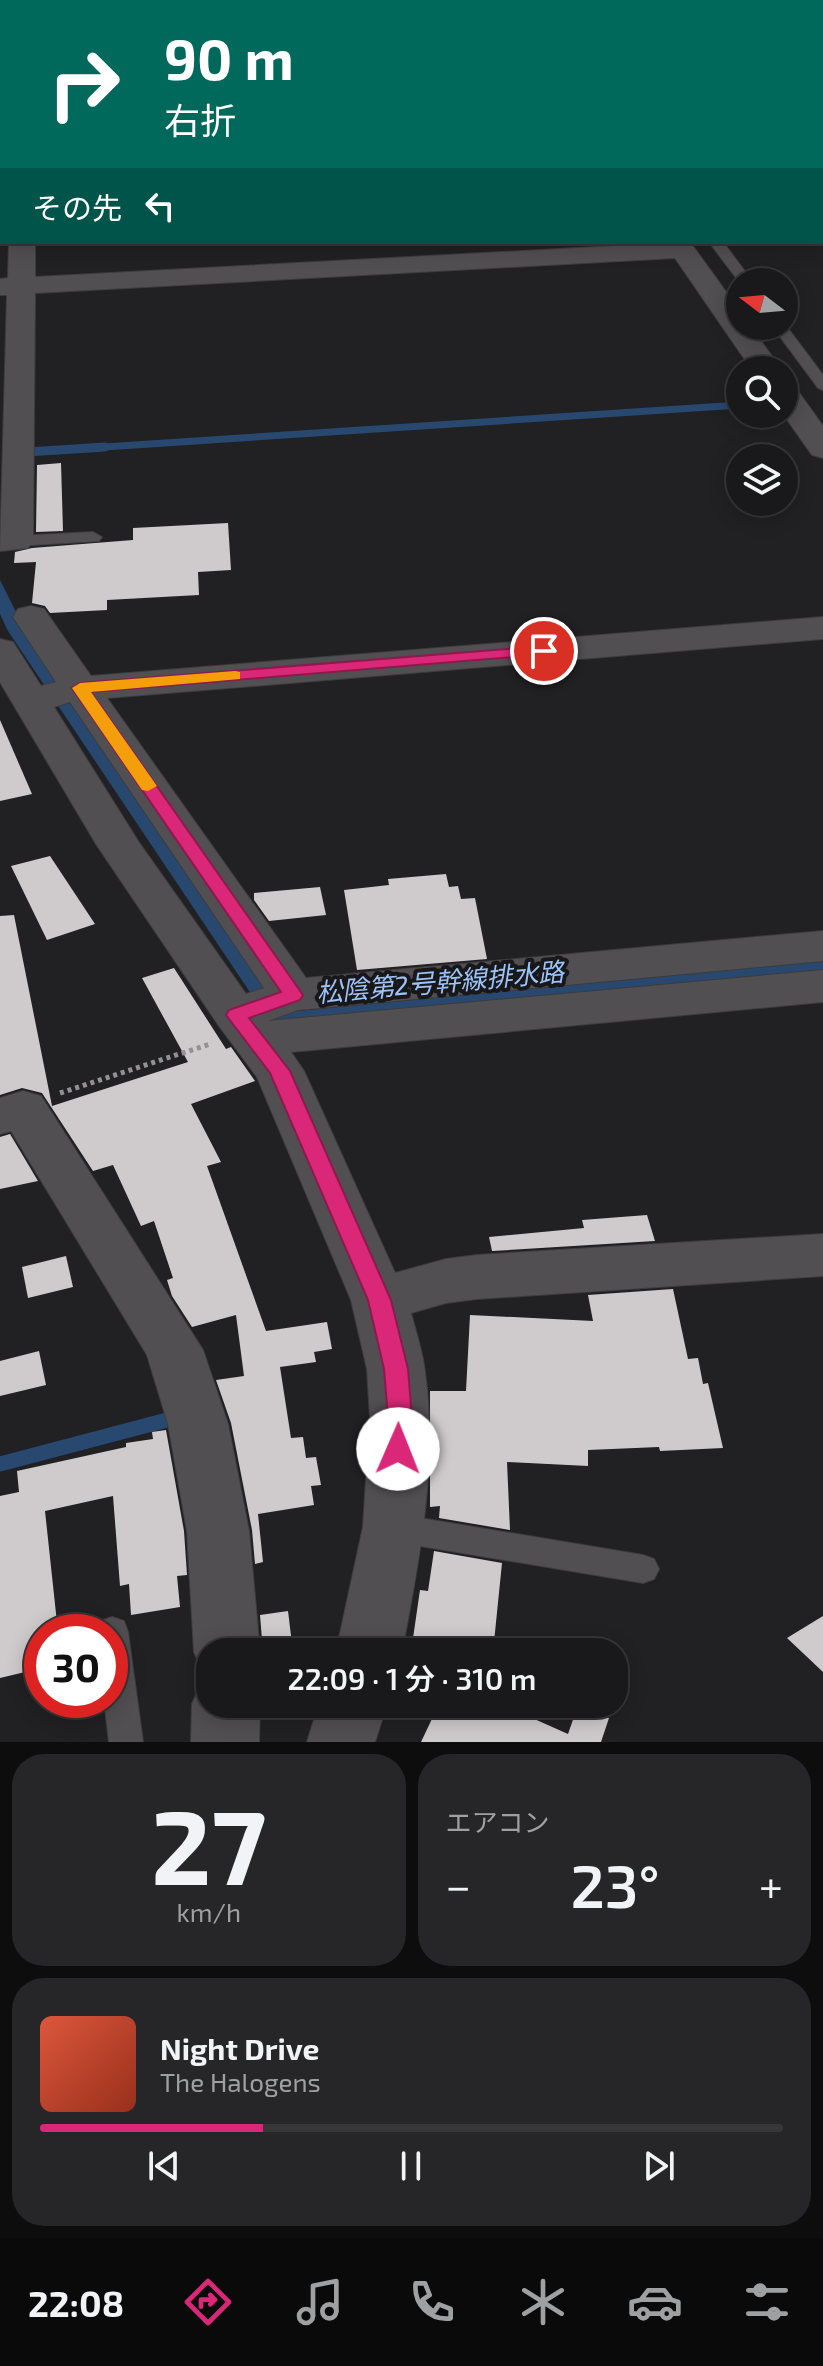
<!DOCTYPE html>
<html lang="ja">
<meta charset="utf-8">
<style>
body{margin:0;font-family:"Exo 2","Noto Sans JP",sans-serif;background:#262527;color:#f1f3f6;height:100vh;display:flex;flex-direction:column;font-size:30px;white-space:nowrap}
*{box-sizing:border-box;margin:0}
p{font-size:26px;color:#9fa0a2}
.icon{flex:none;width:44px;height:44px;fill:none;stroke:currentColor;stroke-width:2;stroke-linecap:round;stroke-linejoin:round}
.map{position:relative;height:1742px;overflow:hidden}
.panel{display:flex;flex-direction:column;gap:12px;padding:12px;background:#0e0d0e;flex:1}
.panel>*{flex:none}
.guide{position:absolute;left:0px;top:0px;width:824px;height:244px;box-shadow:0 4px 20px #0003,0 0 0 2px #373739;background:#00695c;color:#fff;overflow:hidden}
.needle{width:52px;rotate:286deg}
.controls{position:absolute;left:726px;top:268px;display:grid;gap:16px}
.controls a{display:grid;place-items:center;width:72px;height:72px;border-radius:50%;background:#19181a;box-shadow:0 4px 20px #0003,0 0 0 2px #373739;font-size:40px}
.speed{position:absolute;left:24px;top:1614px;display:flex;gap:16px;font-size:40px;font-weight:700;text-align:center}
.speed>*{display:grid;place-content:center;width:104px;height:104px;border-radius:50%;background:#19181a;box-shadow:0 4px 20px #0003,0 0 0 2px #373739;line-height:1}
.speed .limit{border:12px solid #d22;background:#fff;color:#111}
.pin{position:absolute;display:grid;place-items:center;width:68px;height:68px;color:#fff;margin:-34px;border:4px solid #fff;border-radius:50%;box-shadow:0 2px 8px #0007}
.me{position:absolute;width:88px;margin:-44px;rotate:1deg;stroke-linejoin:round;filter:drop-shadow(0 0 6px #0008)}
.turn{display:flex;align-items:center;gap:28px;height:168px;padding:0 32px;font-size:36px}
.turn .icon{width:104px;height:104px;stroke-width:2.5}
.turn b{display:block;font-size:56px;line-height:68px}
.then{display:flex;align-items:center;height:76px;padding:0 32px;background:#0003;gap:16px;font-size:30px}
.big{font-size:60px;font-weight:600;line-height:1.1}
.panel .card{flex:1;display:flex;flex-direction:column;justify-content:center;gap:12px;min-width:0;padding:0 28px;border-radius:32px;background:#262527}
.panel .dial{align-items:center;gap:0}
.dial b{font-size:104px;line-height:1}
.song{display:flex;align-items:center;gap:24px}
.cover{width:96px;height:96px;border-radius:12px;background:linear-gradient(135deg,hsl(10 70% 55%),hsl(10 70% 35%))}
.played{height:8px;border-radius:4px;background:linear-gradient(90deg,#db2777 30%,#373739 30%)}
.keys{display:flex;justify-content:space-around;direction:ltr}
.heat{display:flex;justify-content:space-between;align-items:center;font-size:44px;direction:ltr}
.panel .tiles{flex:1;display:grid;gap:12px;grid-template-columns:1fr 1fr}
.card:last-child{grid-column:span 2}
.trip{position:absolute;left:196px;top:1638px;width:432px;height:80px;border-radius:32px;background:#19181a;box-shadow:0 4px 20px #0003,0 0 0 2px #373739;font-weight:600;line-height:80px;text-align:center}
.tabs{display:flex;height:128px;justify-content:space-around;align-items:center;background:#0a0a0a;color:#9fa0a2}
.tabs .icon{width:56px;height:56px}
.tabs .active{color:#db2777}
.tabs b{font-size:36px;color:#f1f3f6}
.map>svg:first-child{display:block}
.water{fill:#29486f}
.lines{fill:none;stroke-linecap:round;stroke-linejoin:round}
.stream-far2{stroke:#29486f;stroke-width:7}
.stream-far1{stroke:#29486f;stroke-width:9}
.stream{stroke:#29486f;stroke-width:15}
.building{fill:#cfcbcd}
.service-casing{stroke:#3d3c3e;stroke-width:2}
.minor-casing{stroke:#3d3c3e;stroke-width:2}
.tertiary-casing{stroke:#3d3c3e;stroke-width:2}
.motorway-casing{stroke:#3d3c3e;stroke-width:2}
.path{stroke:#939194;stroke-width:5;stroke-dasharray:4 4;stroke-linecap:butt}
.service{fill:#514f52;fill-rule:evenodd}
.minor{fill:#514f52;fill-rule:evenodd}
.tertiary{fill:#514f52;fill-rule:evenodd}
.motorway{fill:#7771dc;fill-rule:evenodd}
.route{fill:#db2777;stroke:#8e194d;stroke-width:2}
.slow{fill:#f59e0b}
.labels{text-anchor:middle;dominant-baseline:central;stroke-width:8;stroke-linejoin:round;paint-order:stroke}
.water-label{font-size:26px;font-style:italic;fill:#9dc4f8;stroke:#181719}
</style>
<div class="map">
<svg width="823" height="1742" viewBox="0 0 823 1742">
<rect width="100%" height="100%" fill="#212023"/>
<polygon class="water" points="0,580 22,624 287,1012 823,961 823,976 274,1028 8,631 0,614"/>
<g class="lines">
<polyline class="stream-far2" points="74,449 740,405"/>
<polyline class="stream-far1" points="27,452 105,447"/>
<polyline class="stream" points="0,1464 167,1420"/>
</g>
<g class="building">
<polygon points="61,463 63,531 36,532 37,465"/>
<polygon points="228,523 231,570 198,572 199,595 107,600 107,610 50,613 45,606 32,603 36,562 14,563 15,552 32,548 133,540 133,528"/>
<polygon points="0,720 32,794 0,801"/>
<polygon points="50,856 95,924 47,940 11,866"/>
<polygon points="446,874 449,887 458,886 461,899 475,898 487,959 357,970 344,890 389,885 388,879"/>
<polygon points="320,887 326,915 269,921 254,900 254,893"/>
<polygon points="14,915 52,1106 188,1062 142,978 174,968 226,1049 231,1047 255,1081 191,1104 221,1162 207,1166 266,1331 327,1322 332,1349 314,1352 316,1362 280,1367 291,1438 303,1437 306,1458 316,1457 321,1485 311,1486 314,1505 258,1514 263,1562 255,1564 252,1530 231,1423 216,1380 244,1376 236,1315 192,1327 172,1296 167,1280 173,1278 154,1221 141,1226 113,1165 93,1171 42,1093 22,1088 0,1095 0,916"/>
<polygon points="10,1134 38,1181 0,1189 0,1137"/>
<polygon points="647,1215 655,1241 492,1251 489,1237 584,1228 582,1220"/>
<polygon points="66,1256 73,1287 28,1298 22,1267"/>
<polygon points="673,1289 688,1359 698,1358 703,1384 708,1383 723,1448 660,1451 659,1447 588,1450 588,1466 507,1462 510,1530 439,1518 440,1506 430,1507 430,1391 466,1391 470,1315 593,1321 588,1295"/>
<polygon points="39,1351 46,1385 0,1396 0,1361"/>
<polygon points="166,1430 184,1531 187,1575 177,1576 180,1607 131,1615 129,1584 120,1586 113,1496 45,1511 58,1632 42,1632 42,1668 0,1678 0,1496 19,1492 17,1471 126,1447 126,1443 153,1439 152,1432"/>
<polygon points="434,1551 502,1563 493,1652 411,1652 420,1590 428,1591"/>
<polygon points="288,1611 293,1652 263,1652 260,1615"/>
<polygon points="823,1616 823,1672 787,1638"/>
<polygon points="439,1704 501,1704 568,1734 577,1708 609,1718 601,1742 421,1742"/>
</g>
<g class="lines">
<g class="service-casing">
<g id="service">
<rect x="822" y="125" width="1" height="6"/>
<polygon points="709,242 723,242 753,282 740,283"/>
<polygon points="784,323 823,375 823,390 818,388 772,326 784,326"/>
<polygon points="93,532 102,537 99,541 16,546 7,541 16,536"/>
<polygon points="396,1514 643,1555 654,1559 659,1569 654,1579 643,1583 396,1542 385,1538 380,1528 385,1518"/>
<polygon points="112,1617 124,1621 128,1632 143,1742 109,1742 104,1700 110,1700 110,1632 96,1632 100,1621"/>
</g>
</g>
<g class="minor-casing">
<g id="minor">
<rect x="14" y="0" width="20" height="2"/>
<rect x="0" y="59" width="2" height="12"/>
<polygon points="9,242 35,242 35,277 690,242 740,311 740,326 750,326 782,370 752,370 675,258 35,293 33,541 28,548 0,551 7,295 0,295 0,279 8,278"/>
<polygon points="784,384 795,387 823,426 823,458 812,455 783,414"/>
<path d="M31,606L44,609L91,676L823,617V639L107,698L306,978L823,931V961L298,1010L268,1021L823,970V1002L291,1052L304,1071L395,1273L446,1259L477,1255L823,1234V1276L477,1299L446,1303L411,1313C416,1332 423,1353 425,1372C438,1467 419,1560 402,1652H336L363,1527L370,1418L367,1369L351,1300L257,1077L219,1026L96,844L0,682V639L13,642L41,686L56,682L13,617L18,609ZM70,702L264,988L246,994L138,841L54,707Z"/>
<polygon points="23,1091 41,1096 203,1350 228,1424 249,1531 260,1652 210,1652 210,1676 204,1674 194,1652 187,1531 168,1424 147,1355 11,1131 0,1134 0,1098"/>
<polygon points="210,1678 210,1704 260,1704 259,1742 191,1742 192,1704 202,1681"/>
<polygon points="319,1704 387,1704 375,1742 307,1742"/>
</g>
</g>
<g class="tertiary-casing">
<g id="tertiary">
<polygon points="497,0 517,0 519,2 499,2"/>
<rect x="822" y="109" width="1" height="14"/>
</g>
</g>
<g class="motorway-casing">
<rect id="motorway" x="822" y="84" width="1" height="12"/>
</g>
<polyline class="path" points="60,1093 210,1044"/>
<use href="#service" class="service"/>
<use href="#minor" class="minor"/>
<use href="#tertiary" class="tertiary"/>
<use href="#motorway" class="motorway"/>
</g>
<polygon class="route" points="544,646 552,651 550,654 91,692 303,995 300,1000 249,1018 290,1071 391,1300 408,1369 412,1418 411,1449 407,1456 398,1460 390,1456 386,1449 388,1418 384,1369 368,1300 270,1073 226,1015 229,1010 281,992 72,688 80,683"/>
<polygon class="slow" points="235,671 240,672 240,679 91,692 157,786 148,791 142,790 72,688 80,683"/>
<g class="labels">
<g class="water-label">
<text transform="translate(440 981) rotate(-5)">松陰第2号幹線排水路</text>
</g>
</g>
</svg>
<div class="controls">
<a><svg class="needle" viewBox="-14 -14 28 28"><path d="M0-13l5 13h-10z" fill="#e53935"/><path d="M0 13l5-13h-10z" fill="#9fa0a2"/></svg></a>
<a><svg class="icon" aria-label="search" viewBox="0 0 24 24"><circle cx="10" cy="10" r="6"/><path d="M15 15l6 6"/></svg></a>
<a><svg class="icon" aria-label="layers" viewBox="0 0 24 24"><path d="M12 4l9 5-9 5-9-5zM3 14l9 5 9-5"/></svg></a>
</div>
<div class="speed"><div class="limit">30</div></div>
<div class="pin" style="left:544px;top:651px;background:#d93025"><svg class="icon" aria-label="arrive" viewBox="0 0 24 24"><path d="M6 21V4h12l-3 4 3 4H6"/></svg></div>
<svg class="me" style="left:398px;top:1449px" viewBox="-20 -20 40 40"><circle r="19" fill="#fff"/><path d="M0-13L10 11 0 6-10 11z" fill="#db2777"/></svg>
<div class="trip">22:09 · 1 分 · 310 m</div>
<div class="guide">
<div class="turn"><svg class="icon" aria-label="right" viewBox="0 0 24 24"><path d="M7 20v-9h11M14 6l5 5-5 5"/></svg><div><b>90 m</b>右折</div></div>
<div class="then">その先<svg class="icon" aria-label="left" viewBox="0 0 24 24"><path d="M17 20v-9H6M10 6l-5 5 5 5"/></svg></div>
</div>
</div>
<section class="panel">
<div class="tiles">
<div class="card dial"><b>27</b><p>km/h</p></div>
<div class="card"><p>エアコン</p>
<div class="heat"><a>−</a><b class="big">23°</b><a>+</a></div>
</div>
<div class="card">
<div class="song"><i class="cover"></i><div><b>Night Drive</b><p>The Halogens</p></div></div>
<div class="played"></div>
<div class="keys"><svg class="icon" aria-label="previous" viewBox="0 0 24 24"><path d="M18 5L8 12l10 7zM5 5v14"/></svg><svg class="icon" aria-label="pause" viewBox="0 0 24 24"><path d="M8 5v14M16 5v14"/></svg><svg class="icon" aria-label="next" viewBox="0 0 24 24"><path d="M6 5l10 7-10 7zM19 5v14"/></svg></div>
</div>
</div>
</section>
<nav class="tabs">
<b>22:08</b>
<svg class="icon active" aria-label="directions" viewBox="0 0 24 24"><path d="M12 3l9 9-9 9-9-9zM9 14v-3h6M13 9l2 2-2 2"/></svg>
<svg class="icon" aria-label="music" viewBox="0 0 24 24"><path d="M9 18V5l10-2v13"/><circle cx="6" cy="18" r="3"/><circle cx="16" cy="16" r="3"/></svg>
<svg class="icon" aria-label="phone" viewBox="0 0 24 24"><path d="M5 4h4l2 5-3 2q2 4 5 5l2-3 5 2v4C11 20 4 13 5 4z"/></svg>
<svg class="icon" aria-label="climate" viewBox="0 0 24 24"><path d="M12 3v18M4 7l16 10M4 17L20 7"/></svg>
<svg class="icon" aria-label="car" viewBox="0 0 24 24"><path d="M5 17H2v-5l4-1 3-4h7l3 4 3 1v5h-3M9 17h6M6 11h13"/><circle cx="7" cy="17" r="2"/><circle cx="17" cy="17" r="2"/></svg>
<svg class="icon" aria-label="filters" viewBox="0 0 24 24"><path d="M4 7h16M4 17h16"/><circle cx="9" cy="7" r="2"/><circle cx="15" cy="17" r="2"/></svg>
</nav>
